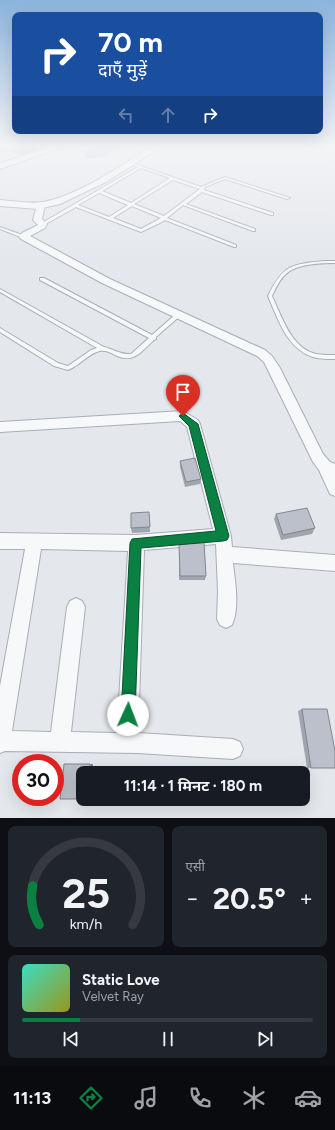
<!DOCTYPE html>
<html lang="hi">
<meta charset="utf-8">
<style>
body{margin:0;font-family:Figtree,"Noto Sans Devanagari",sans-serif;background:#20242c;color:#f1f3f6;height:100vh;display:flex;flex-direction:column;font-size:15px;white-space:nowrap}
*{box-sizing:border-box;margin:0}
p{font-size:13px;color:#9ea1a6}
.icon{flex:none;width:22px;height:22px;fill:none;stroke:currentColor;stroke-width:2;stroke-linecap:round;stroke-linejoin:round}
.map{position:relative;height:818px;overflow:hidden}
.panel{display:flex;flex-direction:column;gap:8px;padding:8px;background:#0d0f14;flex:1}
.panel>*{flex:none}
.hud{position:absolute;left:12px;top:12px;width:311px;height:122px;border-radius:8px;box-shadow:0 4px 16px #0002;background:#1a4fa0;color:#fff;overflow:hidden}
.speed{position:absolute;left:12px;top:754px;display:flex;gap:8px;font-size:20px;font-weight:700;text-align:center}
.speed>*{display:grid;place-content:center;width:52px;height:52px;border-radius:50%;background:#171b24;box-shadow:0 4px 16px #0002;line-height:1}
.speed .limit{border:6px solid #d22;background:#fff;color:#111}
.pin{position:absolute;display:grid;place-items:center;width:34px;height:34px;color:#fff;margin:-41px -17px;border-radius:50% 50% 50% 0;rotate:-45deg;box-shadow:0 0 4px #0007}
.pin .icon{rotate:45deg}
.me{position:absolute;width:44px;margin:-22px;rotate:2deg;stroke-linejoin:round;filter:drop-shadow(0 0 3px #0008)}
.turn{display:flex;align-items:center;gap:14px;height:84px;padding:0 20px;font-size:18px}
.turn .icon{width:52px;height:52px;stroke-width:2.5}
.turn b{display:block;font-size:28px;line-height:34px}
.lanes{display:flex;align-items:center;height:38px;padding:0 20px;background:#0003;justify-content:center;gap:20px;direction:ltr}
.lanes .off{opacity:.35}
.big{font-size:30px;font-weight:700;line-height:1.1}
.panel .tile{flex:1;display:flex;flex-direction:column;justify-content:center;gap:6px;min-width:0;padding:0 14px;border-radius:8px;background:#20242c}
.panel .dial{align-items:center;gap:0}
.dial svg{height:104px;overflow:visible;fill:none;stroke:#363941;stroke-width:7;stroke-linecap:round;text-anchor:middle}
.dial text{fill:#f1f3f6;stroke:none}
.song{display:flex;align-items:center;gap:12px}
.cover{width:48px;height:48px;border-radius:6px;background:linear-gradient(135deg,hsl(170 70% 55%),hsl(60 70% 35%))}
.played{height:4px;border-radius:2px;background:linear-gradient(90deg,#0b8043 20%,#363941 20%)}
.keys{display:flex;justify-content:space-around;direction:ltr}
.heat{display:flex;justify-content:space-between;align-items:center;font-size:22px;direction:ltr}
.panel .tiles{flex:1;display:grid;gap:8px;grid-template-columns:1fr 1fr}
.tile:last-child{grid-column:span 2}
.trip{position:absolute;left:76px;top:766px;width:234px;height:40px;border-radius:8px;background:#171b24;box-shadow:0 4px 16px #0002;font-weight:700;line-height:40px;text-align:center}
.dock{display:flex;height:64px;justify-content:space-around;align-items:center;background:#090b0e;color:#9ea1a6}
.dock .icon{width:28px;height:28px}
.dock .on{color:#0b8043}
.dock b{font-size:18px;color:#f1f3f6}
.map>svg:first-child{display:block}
.water{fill:#9fb4cc}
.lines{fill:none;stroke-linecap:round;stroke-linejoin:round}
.service-casing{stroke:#a9aeb7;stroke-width:2}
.minor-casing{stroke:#a9aeb7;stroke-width:2}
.tertiary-casing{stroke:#a9aeb7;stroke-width:2}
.service{fill:#f7f8fa;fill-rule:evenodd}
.minor{fill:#f7f8fa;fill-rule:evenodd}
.tertiary{fill:#f7f8fa;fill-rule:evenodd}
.wall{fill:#a1a5ae}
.shaded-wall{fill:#83868d}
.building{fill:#bbc0ca;stroke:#83868d}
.route{fill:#0b8043;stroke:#07532c}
</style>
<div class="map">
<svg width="335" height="818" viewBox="0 0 335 818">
<rect width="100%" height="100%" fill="#e4e7ec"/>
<path class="water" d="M88,146H115C110,158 97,158 86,158L84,152L92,147Z"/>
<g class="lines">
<g class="service-casing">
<g id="service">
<path d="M129,162L201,187L225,177L290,198L287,199L225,179L205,187L204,190L273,213V215H271L202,192L186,204L255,229V231H253L183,205L167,218L236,245V247H234L165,220L160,223L141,232L76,207L44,225H42V223L138,167L128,164L127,163ZM141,168L170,178L131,203L102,191ZM173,180L200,189L164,216L134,204ZM99,193L128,205L109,217L78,205ZM132,206L161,218L141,229L113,218Z"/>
<polygon points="0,227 25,236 26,237 23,238 0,229"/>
<path d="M325,261H335V263C321,263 296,264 286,274C279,280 276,288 272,296C282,317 291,348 316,354C322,355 329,355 335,355V359C328,359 320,359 313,357C287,349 278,319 268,296C283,265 291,264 325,261Z"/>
<path d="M40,278H44L152,335L176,314L178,313L181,315L156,337V339L154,340C140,352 135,364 115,355C110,352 105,350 100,351C89,353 79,366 68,370L54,366L0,332V328L58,363L68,366L91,350L97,348L0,292V289L104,347C113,349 121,355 131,354L149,338L40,280Z"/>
</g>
</g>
<g class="minor-casing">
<g id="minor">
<polygon points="55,146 65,146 0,169 0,164 4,162"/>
<polygon points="41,202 45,205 42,219 47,224 45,228 30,236 110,279 265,350 272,356 280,368 323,454 330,462 335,464 335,496 330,494 319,470 313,462 264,362 257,356 102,283 21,239 19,237 22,233 38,225 33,220 37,205"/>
<path d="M183,411L198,420L200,424L231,536L232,547L335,555V571L233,563C235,582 240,607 232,625L226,628L220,625L217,619L218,591L216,544L144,550L138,733L233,739L240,742L243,749L240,756L233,759L137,753L5,751L0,753V686L25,549H0V533L136,535L213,529L187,427L180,421L0,432V422ZM41,549L128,551L117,733L71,732L85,607L82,601L76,598L70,601L67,607L51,732L12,731Z"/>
</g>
</g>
<g class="tertiary-casing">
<path id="tertiary" d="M152,146H163L106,182L60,204L38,209L0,206V200C14,201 29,204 43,202C80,195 120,166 152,146Z"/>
</g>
<use href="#service" class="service"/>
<use href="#minor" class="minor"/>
<use href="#tertiary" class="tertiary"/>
</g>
<g class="wall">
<polygon points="0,146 46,146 44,148 21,155 0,150"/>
<polygon points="180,461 201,479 200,484 185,487 180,467"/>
<polygon points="149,512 150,532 132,533 131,528"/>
<polygon points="276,514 315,528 312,534 281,540 274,519"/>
<polygon points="179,544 206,576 205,580 179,580"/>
<polygon points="302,709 335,768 307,768 298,711"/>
</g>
<g class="shaded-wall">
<polygon points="19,146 46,146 44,148 21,155"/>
<polygon points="90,764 93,764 92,773 90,773"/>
</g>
<g class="building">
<polygon points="195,458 201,479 186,482 180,461"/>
<polygon points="307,508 315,528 283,535 276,514"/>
<polygon points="149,512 150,527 131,528 131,513"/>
<polygon points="204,542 206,576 180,576 179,544"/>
<polygon points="302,709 327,709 335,751 335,768 311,768"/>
<polygon points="64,764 90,764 90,773 83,773 83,799 88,799 60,799"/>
</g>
<linearGradient id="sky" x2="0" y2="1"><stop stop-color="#8bb4dd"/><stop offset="0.56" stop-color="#f3f4f6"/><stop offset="1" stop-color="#f3f4f6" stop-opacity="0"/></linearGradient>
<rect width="335" height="261" fill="url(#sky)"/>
<polygon class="route" points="183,413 198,424 229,536 227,540 223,541 141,548 135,715 133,720 128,722 123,720 121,715 130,543 132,539 216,531 189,426 179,416"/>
</svg>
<div class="speed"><div class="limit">30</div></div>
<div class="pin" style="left:183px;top:416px;background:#d93025"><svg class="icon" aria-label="arrive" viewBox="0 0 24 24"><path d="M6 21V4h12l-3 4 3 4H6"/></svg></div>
<svg class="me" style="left:128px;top:715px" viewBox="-20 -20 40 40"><circle r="19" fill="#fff"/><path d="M0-13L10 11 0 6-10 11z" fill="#0b8043"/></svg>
<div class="trip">11:14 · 1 मिनट · 180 m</div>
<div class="hud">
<div class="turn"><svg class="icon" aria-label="right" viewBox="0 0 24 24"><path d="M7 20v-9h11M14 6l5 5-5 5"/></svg><div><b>70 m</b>दाएँ मुड़ें</div></div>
<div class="lanes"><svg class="icon off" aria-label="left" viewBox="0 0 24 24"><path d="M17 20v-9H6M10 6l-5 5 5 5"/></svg><svg class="icon off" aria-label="ahead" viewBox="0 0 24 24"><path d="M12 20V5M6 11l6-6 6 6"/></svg><svg class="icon" aria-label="right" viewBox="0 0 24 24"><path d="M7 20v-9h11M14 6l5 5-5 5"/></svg></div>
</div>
</div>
<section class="panel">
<div class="tiles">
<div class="tile dial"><svg viewBox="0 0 100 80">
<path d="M14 69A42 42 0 1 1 86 69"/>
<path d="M14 69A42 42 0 0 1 9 39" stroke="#0b8043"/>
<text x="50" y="56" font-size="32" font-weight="700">25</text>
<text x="50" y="72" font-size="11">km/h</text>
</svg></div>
<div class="tile"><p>एसी</p>
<div class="heat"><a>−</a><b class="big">20.5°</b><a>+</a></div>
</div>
<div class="tile">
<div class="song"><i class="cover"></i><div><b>Static Love</b><p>Velvet Ray</p></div></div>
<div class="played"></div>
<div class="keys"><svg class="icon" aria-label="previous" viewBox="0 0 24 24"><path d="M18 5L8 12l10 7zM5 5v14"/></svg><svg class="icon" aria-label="pause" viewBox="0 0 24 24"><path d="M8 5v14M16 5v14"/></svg><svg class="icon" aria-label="next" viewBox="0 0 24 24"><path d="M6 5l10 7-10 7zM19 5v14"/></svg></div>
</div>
</div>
</section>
<nav class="dock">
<b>11:13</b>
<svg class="icon on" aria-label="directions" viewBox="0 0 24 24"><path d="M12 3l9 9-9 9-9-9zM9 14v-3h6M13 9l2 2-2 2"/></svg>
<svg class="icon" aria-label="music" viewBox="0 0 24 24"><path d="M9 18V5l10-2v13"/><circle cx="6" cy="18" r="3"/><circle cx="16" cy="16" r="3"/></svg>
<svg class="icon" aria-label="phone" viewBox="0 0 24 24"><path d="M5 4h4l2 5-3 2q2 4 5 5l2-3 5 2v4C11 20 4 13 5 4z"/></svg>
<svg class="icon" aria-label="climate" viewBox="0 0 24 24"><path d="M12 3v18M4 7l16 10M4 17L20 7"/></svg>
<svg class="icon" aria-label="car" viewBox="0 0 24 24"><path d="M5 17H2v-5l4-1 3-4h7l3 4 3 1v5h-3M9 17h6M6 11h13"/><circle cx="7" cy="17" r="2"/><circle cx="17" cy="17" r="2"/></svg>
</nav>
